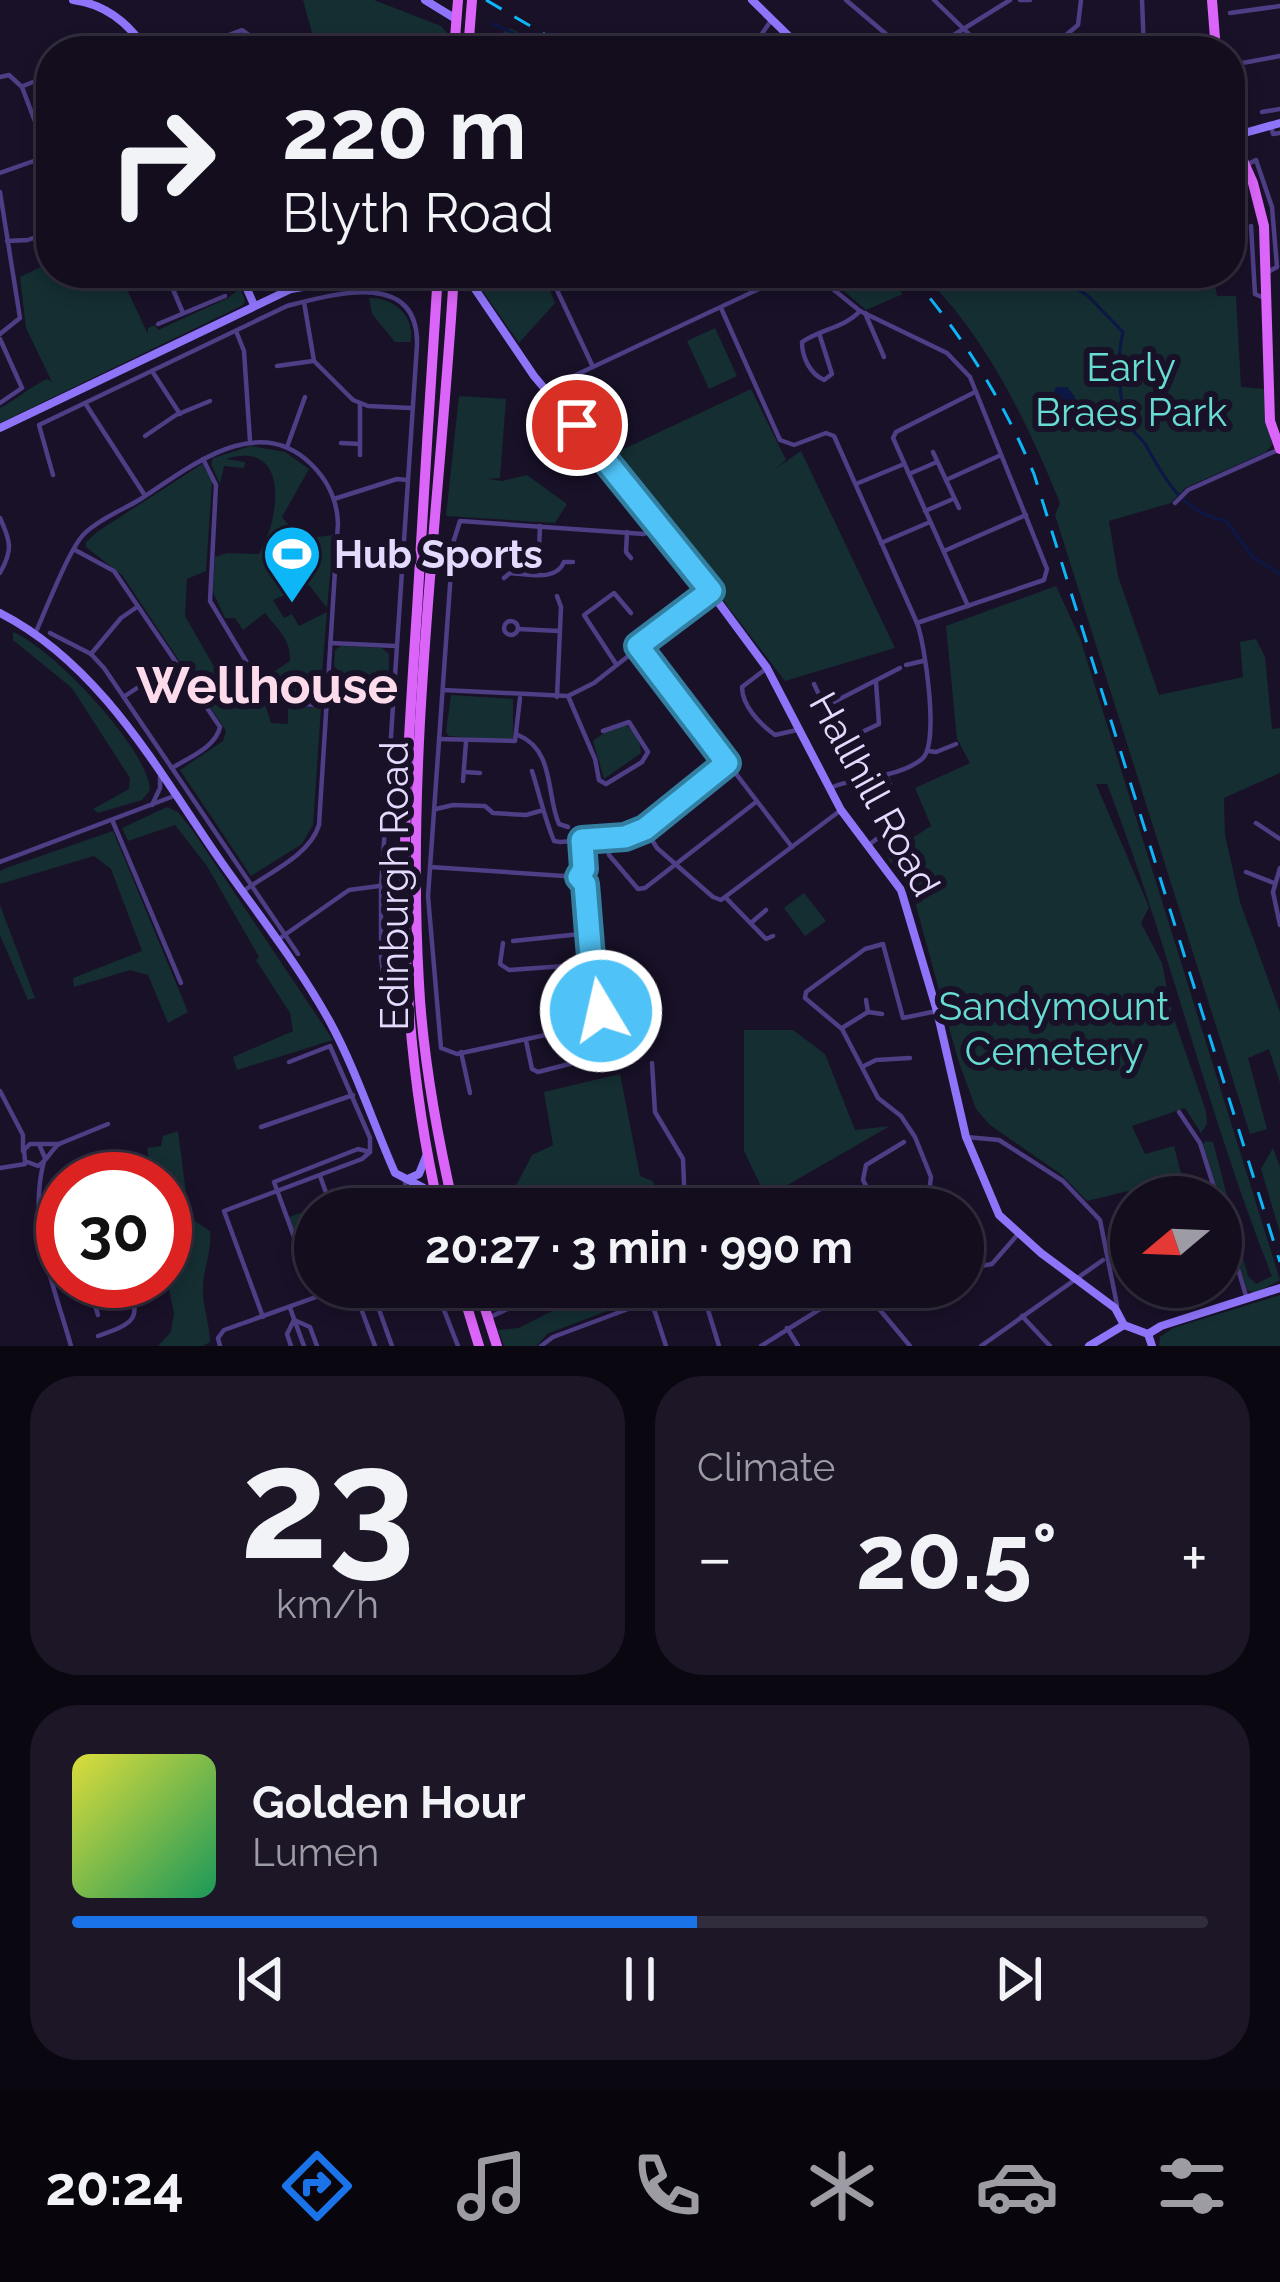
<!DOCTYPE html>
<meta charset="utf-8">
<style>
body{margin:0;font-family:Raleway,sans-serif;background:#1c1627;color:#f1f3f6;height:100vh;display:flex;flex-direction:column;font-size:45px;white-space:nowrap}
*{box-sizing:border-box;margin:0}
p{font-size:39px;color:#9d9ca4}
.icon{flex:none;width:66px;height:66px;fill:none;stroke:currentColor;stroke-width:2;stroke-linecap:round;stroke-linejoin:round}
.map{position:relative;height:1346px;overflow:hidden}
.side{display:flex;flex-direction:column;gap:30px;padding:30px;background:#0a0710;flex:1}
.side>*{flex:none}
.banner{position:absolute;left:36px;top:36px;width:1209px;height:252px;border-radius:48px;box-shadow:0 6px 18px #0003,0 0 0 3px #322d3c;background:#130d1e;color:#f1f3f6;overflow:hidden}
.needle{width:78px;rotate:251deg}
.buttons{position:absolute;left:1110px;top:1176px;display:grid;gap:24px}
.buttons a{display:grid;place-items:center;width:132px;height:132px;border-radius:50%;background:#130d1e;box-shadow:0 6px 18px #0003,0 0 0 3px #322d3c;font-size:60px}
.speed{position:absolute;left:36px;top:1152px;display:flex;gap:24px;font-size:60px;font-weight:700;text-align:center}
.speed>*{display:grid;place-content:center;width:156px;height:156px;border-radius:50%;background:#130d1e;box-shadow:0 6px 18px #0003,0 0 0 3px #322d3c;line-height:1}
.speed .limit{border:18px solid #d22;background:#fff;color:#111}
.pin{position:absolute;display:grid;place-items:center;width:102px;height:102px;color:#fff;margin:-51px;border:6px solid #fff;border-radius:50%;box-shadow:0 3px 12px #0007}
.me{position:absolute;width:132px;margin:-66px;rotate:351deg;stroke-linejoin:round;filter:drop-shadow(0 0 9px #0008)}
.turn{display:flex;align-items:center;gap:42px;height:252px;padding:0 48px;font-size:54px}
.turn .icon{width:156px;height:156px;stroke-width:2.5}
.turn b{display:block;font-size:84px;line-height:102px}
.big{font-size:90px;font-weight:700;line-height:1.1}
.side .card{flex:1;display:flex;flex-direction:column;justify-content:center;gap:18px;min-width:0;padding:0 42px;border-radius:48px;background:#1c1627}
.side .dial{align-items:center;gap:0}
.dial b{font-size:156px;line-height:1}
.song{display:flex;align-items:center;gap:36px}
.cover{width:144px;height:144px;border-radius:18px;background:linear-gradient(135deg,hsl(60 70% 55%),hsl(150 70% 35%))}
.played{height:12px;border-radius:6px;background:linear-gradient(90deg,#1a73e8 55%,#322d3c 55%)}
.keys{display:flex;justify-content:space-around;direction:ltr}
.heat{display:flex;justify-content:space-between;align-items:center;font-size:66px;direction:ltr}
.side .tiles{flex:1;display:grid;gap:30px;grid-template-columns:1fr 1fr}
.card:last-child{grid-column:span 2}
.trip{position:absolute;left:294px;top:1188px;width:690px;height:120px;border-radius:60px;background:#130d1e;box-shadow:0 6px 18px #0003,0 0 0 3px #322d3c;font-weight:700;line-height:120px;text-align:center}
.tab-bar{display:flex;height:192px;justify-content:space-around;align-items:center;background:#08050c;color:#9d9ca4}
.tab-bar .icon{width:84px;height:84px}
.tab-bar .active{color:#1a73e8}
.tab-bar b{font-size:54px;color:#f1f3f6}
.map>svg:first-child{display:block}
.green{fill:#142e32}
.water{fill:#0d1745}
.lines{fill:none;stroke-linecap:round;stroke-linejoin:round}
.stream{stroke:#0d1745;stroke-width:3}
.street{stroke:#4d3e85;stroke-width:4.5}
.secondary{stroke:#8f74fa;stroke-width:8}
.primary{stroke:#dc65f9;stroke-width:10}
.rail{stroke:#0db6f6;stroke-width:3;stroke-dasharray:18 15;stroke-linecap:butt}
.route-casing{stroke:#337fa1;stroke-width:30}
.route{stroke:#4fc3f7;stroke-width:21}
.labels{text-anchor:middle;dominant-baseline:central;stroke-width:12;stroke-linejoin:round;paint-order:stroke}
.park-label{font-size:39px;fill:#67dcd3;stroke:#191128}
.poi-label{font-size:39px;font-weight:bold;fill:#e4dafe;stroke:#191128;text-anchor:start}
.street-label{font-size:39px;fill:#e4dafe;stroke:#191128}
.district-label{font-size:51px;font-weight:bold;fill:#fedbeb;stroke:#191128}
</style>
<div class="map">
<svg width="1280" height="1346" viewBox="0 0 1280 1346">
<rect width="100%" height="100%" fill="#191128"/>
<g class="green">
<polygon points="303,0 374,0 441,26 448,34 447,51 317,51"/>
<polygon points="510,28 554,51 493,51 493,39"/>
<path d="M51,262V273H119L148,334V328L155,325L158,330L228,298L240,288L245,300L243,305L0,423V408C17,399 30,387 47,379L52,382L26,328L20,277Z"/>
<polygon points="481,273 543,273 555,303 519,343 477,283"/>
<polygon points="823,273 882,273 903,294 866,310"/>
<path d="M922,273H1058L1085,289L1120,273H1201L1202,277L1213,275L1217,296H1236L1241,387L1264,389L1272,445L1266,452L1185,488L1171,503L1109,521L1118,576L1159,695L1243,677L1240,642L1256,639L1265,657L1272,729L1280,728V773L1224,798L1225,835L1240,902L1280,1012V1083L1269,1049L1248,1058L1267,1129L1250,1134L1055,515L1060,503C1026,419 986,337 922,273Z"/>
<path d="M369,298C395,298 414,315 411,342H395L372,314Z"/>
<polygon points="715,328 737,376 709,389 687,341"/>
<polygon points="751,389 786,460 774,470 801,451 895,648 785,681 709,582 699,563 694,563 611,455"/>
<polygon points="459,396 506,399 500,478 488,479 502,481 527,475 567,504 555,523 446,516"/>
<path d="M251,446L285,452L309,469L282,517L300,539L334,535L327,608L309,585L273,600L284,618L292,614L299,626L327,612L320,697L316,700L274,696L260,673L270,674L290,661C291,638 277,629 265,613L243,630L235,618H225L213,592L215,557L227,553L259,554C280,519 291,439 226,459L245,462L244,468L224,466L220,484L211,464L213,458Z"/>
<polygon points="202,464 212,481 206,571 187,579 185,616 220,677 227,673 249,708 264,701 271,723 288,724 288,706 321,708 313,825 302,844 251,876 180,770 223,741 226,731 122,575 86,547 86,542 97,532"/>
<path d="M1056,586L1080,638L1280,1280L1255,1293L1247,1290L1203,1144L1206,1141L1213,1142L1248,1276L1256,1284L1272,1276C1207,1114 1170,946 1107,784H1096L1149,907L1141,923L1162,963L1172,1013L1206,1111L1207,1124L1201,1133L1185,1108L1132,1126L1145,1154L1174,1146L1187,1197H1131V1201L1128,1191L1087,1201L1062,1175L990,1125L976,1109L958,1060L914,898L886,855L931,826L915,788L970,763L957,739L946,626Z"/>
<path d="M13,632C52,648 148,748 150,790L142,800L98,813L93,809L129,789L130,778L72,688L13,640Z"/>
<polygon points="341,646 382,648 389,654 389,671 383,676 341,673 334,666 335,650"/>
<polygon points="451,695 513,699 513,738 509,741 449,736 446,732"/>
<path d="M624,724C635,729 640,741 641,753L604,779L593,741L615,725Z"/>
<polygon points="167,807 178,812 193,831 333,1040 237,1070 233,1057 293,1031 290,1013 256,960 259,957 207,866 175,825 128,841 122,828"/>
<polygon points="113,831 188,1012 168,1023 148,975 130,970 74,987 73,978 142,951 111,869 94,856 0,884 0,871 6,868"/>
<polygon points="804,893 826,921 805,936 784,908"/>
<polygon points="0,905 35,998 28,1000 0,935"/>
<polygon points="744,1030 793,1030 825,1054 855,1130 890,1126 777,1191 785,1209 772,1209 744,1151"/>
<polygon points="620,1074 640,1176 653,1181 659,1209 626,1209 616,1191 573,1209 504,1209 532,1155 553,1145 544,1092"/>
<path d="M178,1131L189,1217L210,1231C212,1253 202,1272 203,1291C203,1308 210,1325 210,1342L203,1346H158L171,1332L174,1313L165,1271V1179H152L147,1148L161,1146L163,1136Z"/>
<polygon points="1273,1148 1280,1167 1280,1233 1261,1169"/>
<polygon points="326,1204 327,1209 315,1209 315,1245 301,1250 289,1217"/>
<polygon points="620,1287 670,1287 547,1334 537,1346 504,1346 498,1330 519,1328 548,1313"/>
<polygon points="1280,1295 1280,1346 1159,1346 1160,1337 1173,1328"/>
</g>
<polygon class="water" points="1056,387 1067,387 1075,397 1073,421 1067,424 1057,415 1052,397"/>
<g class="lines">
<g class="stream">
<polyline points="493,24 553,51"/>
<path d="M1053,273L1088,296L1123,332C1117,354 1118,406 1129,425C1133,433 1143,439 1147,447C1166,482 1184,513 1226,521L1253,557L1280,574"/>
</g>
<g class="street">
<polyline points="846,0 906,51"/>
<polyline points="934,0 970,35 995,51"/>
<polyline points="1020,0 1030,0"/>
<polyline points="1142,0 1144,51"/>
<polyline points="1230,13 1280,6"/>
<polyline points="186,51 242,30 252,37 256,51"/>
<polyline points="709,51 713,43"/>
<polyline points="750,51 770,22"/>
<polyline points="928,51 1010,0"/>
<polyline points="1047,51 1078,25 1081,0"/>
<polyline points="1237,64 1280,56"/>
<polyline points="0,77 9,75 22,87 48,156 0,173"/>
<polyline points="23,86 51,75"/>
<polyline points="1262,112 1280,109"/>
<polyline points="1271,126 1273,134 1280,133"/>
<polyline points="1246,165 1256,160 1272,207 1277,267 1268,272"/>
<polyline points="0,192 20,318 0,334"/>
<polyline points="1251,226 1255,294 1264,298"/>
<polyline points="7,241 28,240 51,231"/>
<polyline points="166,273 183,313"/>
<polyline points="549,273 593,367"/>
<polyline points="1069,273 1083,282"/>
<polyline points="620,279 628,273"/>
<polyline points="142,284 164,275"/>
<polyline points="244,284 270,273"/>
<polyline points="304,302 314,361 353,400 368,406 411,408"/>
<polyline points="721,308 780,440 794,445 826,433 834,436 917,623 1044,580 1047,569 970,377 947,353 860,311 813,273"/>
<polyline points="865,313 884,357"/>
<polyline points="158,324 225,296"/>
<polyline points="236,331 244,351 250,441"/>
<path d="M819,333L832,374L824,380C810,374 802,357 802,342C821,329 844,328 860,311"/>
<polyline points="0,339 22,388 0,403"/>
<polyline points="277,366 313,361"/>
<polyline points="152,371 180,414"/>
<polyline points="548,388 793,273"/>
<polyline points="85,403 144,494"/>
<polyline points="360,404 360,455"/>
<polyline points="145,436 176,415 210,401"/>
<polyline points="341,443 360,444"/>
<polyline points="287,447 305,397"/>
<polyline points="933,452 959,508"/>
<polyline points="203,459 216,485 210,601 270,701 325,706"/>
<polyline points="909,474 937,462"/>
<path d="M53,475L39,425L287,306C334,294 419,269 417,345L381,887V957L389,1018"/>
<polyline points="946,480 1001,455"/>
<polyline points="856,484 904,464"/>
<polyline points="334,499 397,479 407,480"/>
<polyline points="1175,503 1188,490 1280,449"/>
<polyline points="925,511 953,499"/>
<path d="M0,518C11,542 13,550 0,573"/>
<polyline points="627,532 626,552 631,558"/>
<polyline points="881,543 930,522"/>
<path d="M75,550L114,571L220,727C216,747 188,758 172,768"/>
<polyline points="944,551 1026,515"/>
<polyline points="538,574 540,526"/>
<path d="M504,578L510,573C528,574 556,582 564,562H573"/>
<polyline points="557,596 561,607 557,697"/>
<polyline points="968,606 893,438 896,432 975,392"/>
<circle cx="511" cy="628" r="7"/>
<polyline points="518,629 559,631"/>
<polyline points="50,633 91,654 104,668 298,954"/>
<path d="M35,634C45,612 69,549 84,534C98,520 122,510 139,500C189,468 257,410 312,465C328,481 337,500 338,523L319,825C310,855 270,872 245,890"/>
<polyline points="330,643 396,646"/>
<polyline points="639,647 792,847"/>
<polyline points="91,654 121,618 137,607"/>
<polyline points="616,664 584,615 614,593 631,613"/>
<polyline points="906,665 923,661"/>
<path d="M767,668L742,687C742,706 760,724 775,735L797,730"/>
<polyline points="160,673 175,662"/>
<polyline points="328,676 393,681"/>
<polyline points="814,684 858,778"/>
<polyline points="443,690 568,696 594,683 711,591"/>
<polyline points="125,696 140,686"/>
<polyline points="568,696 595,759 599,780 606,784 642,762 648,752 629,722 603,731"/>
<polyline points="826,706 900,668"/>
<path d="M518,735C555,750 546,795 559,824L568,827"/>
<polyline points="439,739 515,741 520,698"/>
<polyline points="843,741 879,724 876,682"/>
<polyline points="929,751 936,752 956,744"/>
<path d="M532,771C540,796 544,817 554,841L560,842L625,837L645,829L727,763"/>
<polyline points="464,772 480,773"/>
<polyline points="887,777 893,794"/>
<polyline points="463,781 466,742"/>
<path d="M833,787C860,775 897,779 922,759C940,745 925,644 917,623"/>
<polyline points="152,805 160,788 160,776"/>
<polyline points="900,805 907,827"/>
<polyline points="436,809 453,805 485,806 493,813 526,815 540,811"/>
<polyline points="113,822 181,983"/>
<polyline points="1256,823 1280,839"/>
<polyline points="645,829 657,848 713,897 721,900 841,810"/>
<polyline points="609,839 609,855 638,889 645,888 756,802"/>
<polyline points="870,844 904,818"/>
<polyline points="0,862 174,796"/>
<polyline points="430,867 579,877 585,883 593,982 599,994 598,1019 583,1027 457,1054 441,1048 428,896 453,543 460,521 644,534 658,524"/>
<polyline points="1280,868 1273,892 1280,925"/>
<polyline points="1246,872 1274,883"/>
<polyline points="580,876 584,869 582,840"/>
<polyline points="726,898 766,939 773,936"/>
<polyline points="752,922 766,910"/>
<polyline points="276,941 349,890 379,886"/>
<polyline points="513,941 590,933"/>
<polyline points="503,943 500,964 509,970 593,964"/>
<polyline points="866,1000 868,1012 882,1014"/>
<polyline points="842,1028 868,1012"/>
<polyline points="526,1041 532,1069 538,1072 585,1060 590,1053 583,1027"/>
<polyline points="461,1052 470,1093"/>
<polyline points="289,1062 330,1046 370,1138 370,1150"/>
<polyline points="652,1063 655,1112 683,1159 685,1209"/>
<polyline points="864,1066 876,1060 910,1058"/>
<polyline points="0,1091 23,1135 23,1151"/>
<polyline points="1179,1112 1200,1143 1217,1197"/>
<polyline points="261,1127 353,1095"/>
<polyline points="966,1137 999,1140 1063,1181 1100,1220 1117,1305"/>
<polyline points="39,1144 59,1144 108,1124"/>
<path d="M45,1158L39,1144H30L24,1150L25,1161L38,1166C47,1161 51,1150 59,1144"/>
<path d="M44,1161C27,1226 54,1285 71,1346"/>
<polyline points="0,1168 25,1164"/>
<polyline points="320,1176 332,1209"/>
<polyline points="405,1179 407,1209"/>
<polyline points="803,1196 810,1209"/>
<polyline points="878,1209 863,1180 866,1165 904,1142"/>
<polyline points="921,1209 928,1199 931,1177 915,1137 901,1116 878,1098 842,1029 805,998 806,992 865,949 883,944 903,1018 937,1011"/>
<polyline points="1221,1212 1247,1299"/>
<polyline points="42,1250 63,1244"/>
<polyline points="969,1268 963,1225 974,1225"/>
<polyline points="963,1269 992,1264 1019,1233"/>
<polyline points="88,1281 98,1315"/>
<polyline points="353,1287 375,1346"/>
<polyline points="371,1287 392,1346"/>
<polyline points="435,1287 458,1346"/>
<polyline points="510,1287 516,1305"/>
<polyline points="593,1287 595,1291"/>
<polyline points="701,1287 719,1346"/>
<polyline points="844,1287 880,1310 910,1346"/>
<polyline points="316,1297 274,1182 358,1149 370,1152"/>
<polyline points="134,1299 156,1291 155,1281"/>
<polyline points="651,1300 666,1346"/>
<polyline points="871,1301 883,1287"/>
<polyline points="377,1304 420,1287"/>
<polyline points="290,1308 304,1346"/>
<polyline points="1022,1316 1050,1346"/>
<polyline points="263,1317 224,1211 362,1159 370,1152"/>
<polyline points="488,1318 533,1297 540,1287"/>
<polyline points="787,1328 798,1346"/>
<path d="M98,1336C135,1323 143,1319 126,1281"/>
<polyline points="220,1346 218,1338 224,1330 344,1287"/>
<polyline points="291,1346 287,1334 294,1320 310,1327 317,1346"/>
<polyline points="541,1346 553,1337 687,1287"/>
<polyline points="761,1346 849,1291"/>
<polyline points="981,1346 1103,1260"/>
</g>
<g class="secondary">
<path d="M73,0C106,4 129,23 147,51"/>
<polyline points="425,0 456,19"/>
<polyline points="752,0 804,51"/>
<polyline points="1230,137 1280,123"/>
<polyline points="240,273 254,305"/>
<polyline points="453,284 473,286 534,376 676,545 767,668 841,810 901,890 937,1011 966,1137 999,1215 1041,1253 1115,1308 1124,1325 1148,1334"/>
<polyline points="0,428 291,289 342,280 437,286"/>
<path d="M0,613C102,665 159,773 222,863C258,914 300,967 330,1022C356,1070 373,1123 395,1173L424,1188L434,1205"/>
<polyline points="408,1179 419,1174 427,1154"/>
<polyline points="1148,1334 1161,1326 1280,1288"/>
<polyline points="1148,1334 1152,1346"/>
<polyline points="1089,1346 1124,1325"/>
</g>
<g class="primary">
<polyline points="1212,0 1216,51"/>
<polyline points="454,51 458,0"/>
<polyline points="468,51 472,0"/>
<polyline points="1230,131 1253,183 1264,226 1270,421 1280,449"/>
<path d="M438,273C430,385 424,498 417,610C403,820 391,1001 439,1209"/>
<path d="M454,1209C437,1135 423,1060 419,984C405,747 440,509 454,273"/>
<polyline points="461,1287 479,1346"/>
<polyline points="478,1287 497,1346"/>
</g>
<g class="rail">
<polyline points="486,0 573,51"/>
<path d="M909,273C962,334 1003,400 1034,474L1280,1262"/>
</g>
</g>
<g class="lines">
<g class="route-casing">
<polyline id="route" points="577,425 711,591 638,646 727,763 645,829 625,837 582,840 584,869 579,877 585,884 593,982 599,994 601,1011"/>
</g>
<use href="#route" class="route"/>
</g>
<defs>
<g id="stadium-pin" transform="scale(3)"><path d="M0 17L-7.5 6A9.5 9.5 0 1 1 7.5 6Z" fill="#0db6f6" stroke="#191128"/><path d="M0-5a6.5 5 0 1 0 0 10a6.5 5 0 1 0 0-10ZM-3.5-1.8h7v3.6h-7Z" fill="#fff"/></g>
</defs>
<g fill-rule="evenodd">
<use href="#stadium-pin" x="292" y="554"/>
</g>
<g class="labels">
<g class="park-label">
<text x="1131" y="367">Early<tspan x="1131" dy="45">Braes Park</tspan></text>
<text x="1054" y="1006">Sandymount<tspan x="1054" dy="45">Cemetery</tspan></text>
</g>
<g class="poi-label">
<text x="334" y="554">Hub Sports</text>
</g>
<g class="street-label">
<text transform="translate(875 794) rotate(61)">Hallhill Road</text>
<text transform="translate(394 886) rotate(-90)">Edinburgh Road</text>
</g>
<g class="district-label">
<text x="267" y="685">Wellhouse</text>
</g>
</g>
</svg>
<div class="buttons">
<a><svg class="needle" viewBox="-14 -14 28 28"><path d="M0-13l5 13h-10z" fill="#e53935"/><path d="M0 13l5-13h-10z" fill="#9d9ca4"/></svg></a>
</div>
<div class="speed"><div class="limit">30</div></div>
<div class="pin" style="left:577px;top:425px;background:#d93025"><svg class="icon" aria-label="arrive" viewBox="0 0 24 24"><path d="M6 21V4h12l-3 4 3 4H6"/></svg></div>
<svg class="me" style="left:601px;top:1011px" viewBox="-20 -20 40 40"><circle r="17" fill="#4fc3f7" stroke="#fff" stroke-width="3"/><path d="M0-11L8 9 0 5-8 9z" fill="#fff"/></svg>
<div class="trip">20:27 · 3 min · 990 m</div>
<div class="banner">
<div class="turn"><svg class="icon" aria-label="right" viewBox="0 0 24 24"><path d="M7 20v-9h11M14 6l5 5-5 5"/></svg><div><b>220 m</b>Blyth Road</div></div>
</div>
</div>
<section class="side">
<div class="tiles">
<div class="card dial"><b>23</b><p>km/h</p></div>
<div class="card"><p>Climate</p>
<div class="heat"><a>−</a><b class="big">20.5°</b><a>+</a></div>
</div>
<div class="card">
<div class="song"><i class="cover"></i><div><b>Golden Hour</b><p>Lumen</p></div></div>
<div class="played"></div>
<div class="keys"><svg class="icon" aria-label="previous" viewBox="0 0 24 24"><path d="M18 5L8 12l10 7zM5 5v14"/></svg><svg class="icon" aria-label="pause" viewBox="0 0 24 24"><path d="M8 5v14M16 5v14"/></svg><svg class="icon" aria-label="next" viewBox="0 0 24 24"><path d="M6 5l10 7-10 7zM19 5v14"/></svg></div>
</div>
</div>
</section>
<nav class="tab-bar">
<b>20:24</b>
<svg class="icon active" aria-label="directions" viewBox="0 0 24 24"><path d="M12 3l9 9-9 9-9-9zM9 14v-3h6M13 9l2 2-2 2"/></svg>
<svg class="icon" aria-label="music" viewBox="0 0 24 24"><path d="M9 18V5l10-2v13"/><circle cx="6" cy="18" r="3"/><circle cx="16" cy="16" r="3"/></svg>
<svg class="icon" aria-label="phone" viewBox="0 0 24 24"><path d="M5 4h4l2 5-3 2q2 4 5 5l2-3 5 2v4C11 20 4 13 5 4z"/></svg>
<svg class="icon" aria-label="climate" viewBox="0 0 24 24"><path d="M12 3v18M4 7l16 10M4 17L20 7"/></svg>
<svg class="icon" aria-label="car" viewBox="0 0 24 24"><path d="M5 17H2v-5l4-1 3-4h7l3 4 3 1v5h-3M9 17h6M6 11h13"/><circle cx="7" cy="17" r="2"/><circle cx="17" cy="17" r="2"/></svg>
<svg class="icon" aria-label="filters" viewBox="0 0 24 24"><path d="M4 7h16M4 17h16"/><circle cx="9" cy="7" r="2"/><circle cx="15" cy="17" r="2"/></svg>
</nav>
